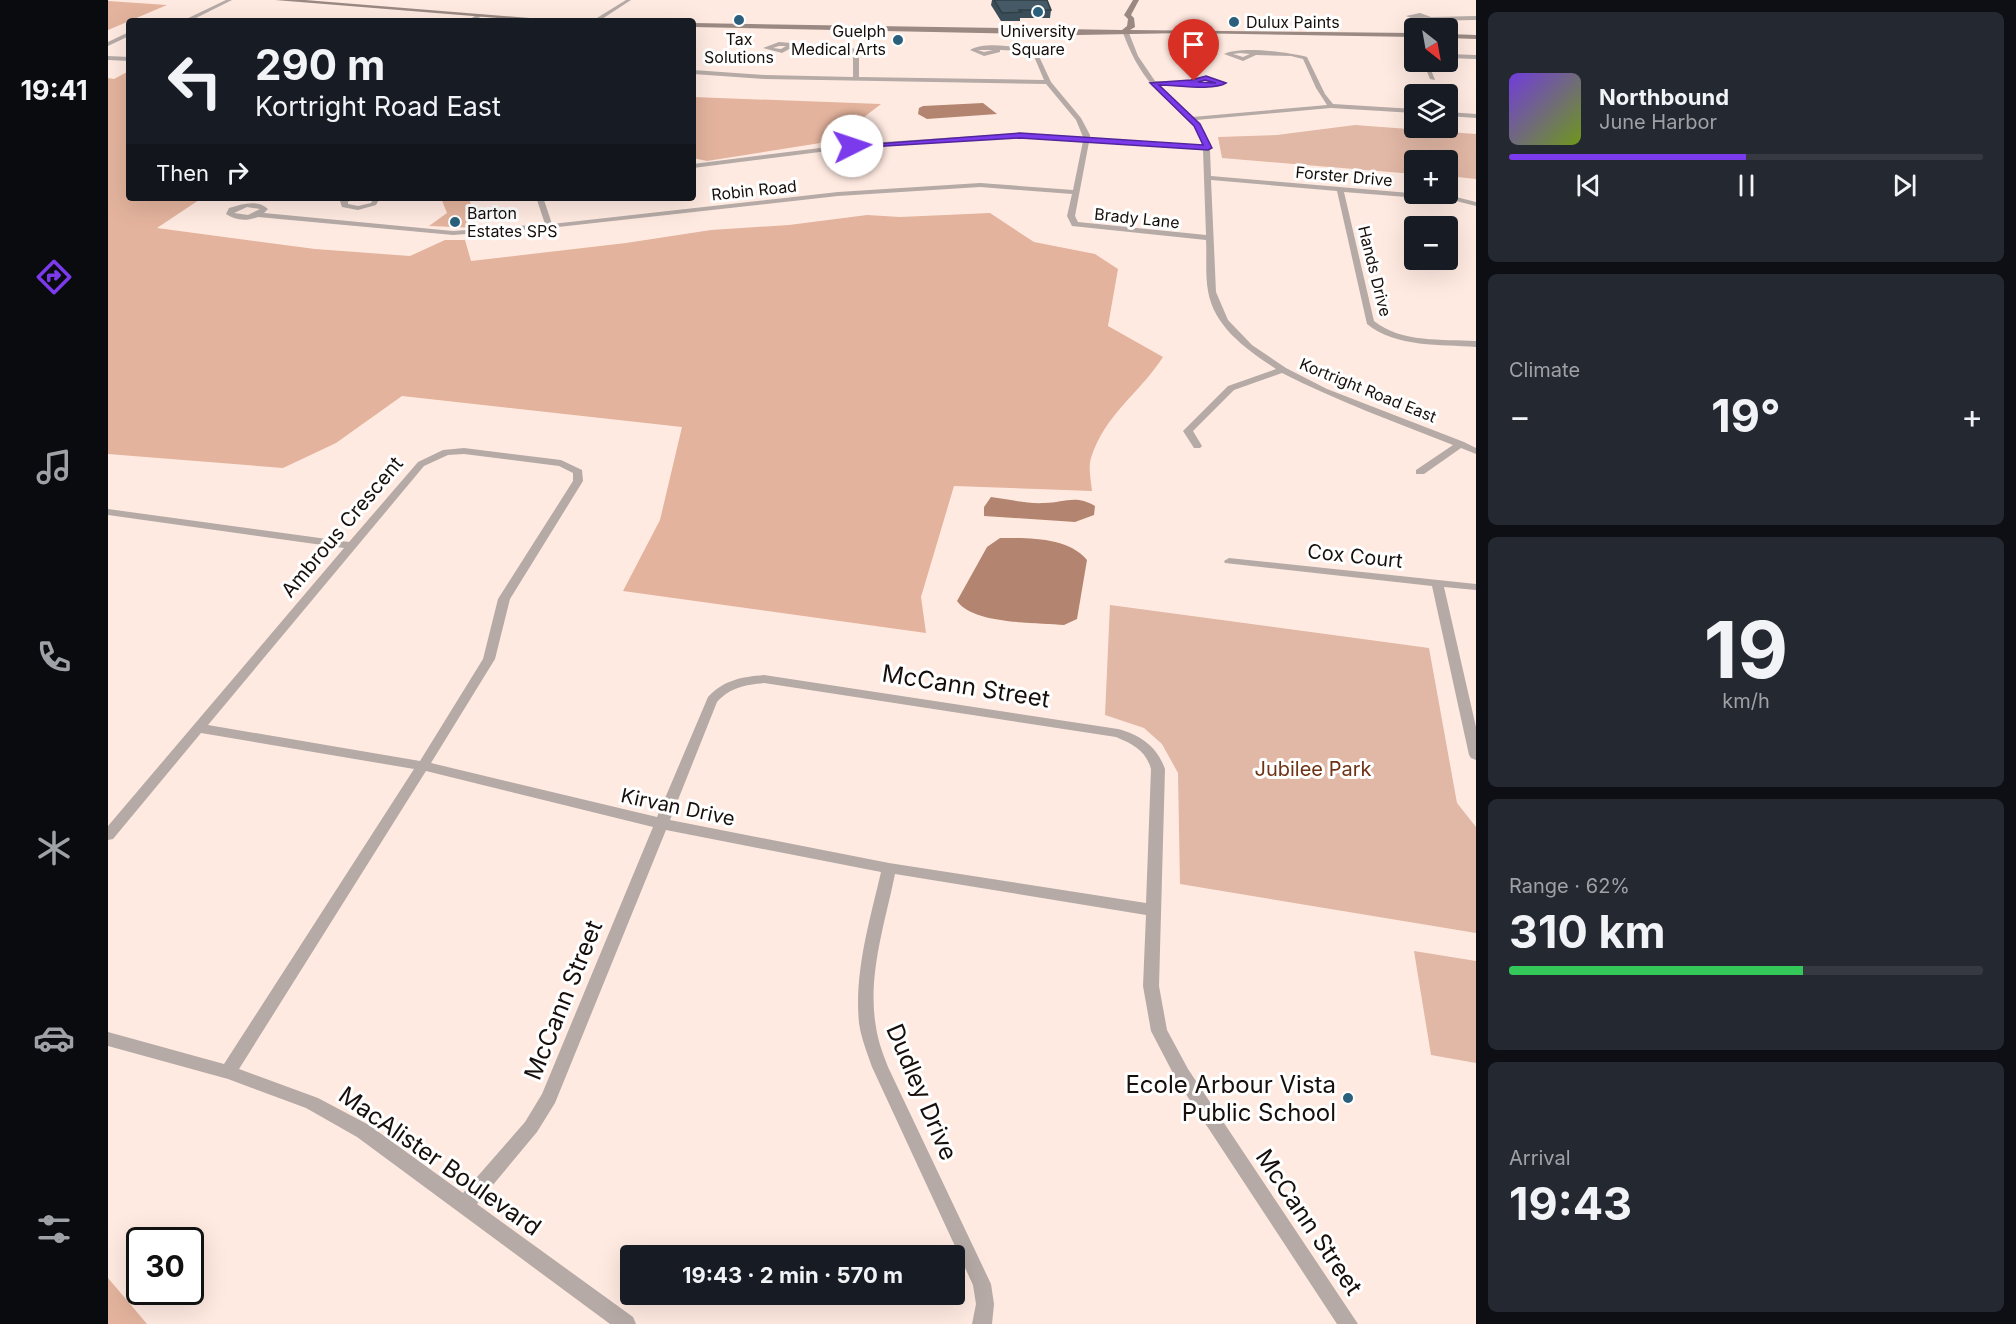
<!DOCTYPE html>
<meta charset="utf-8">
<style>
body{margin:0;font-family:Inter,sans-serif;background:#242831;color:#f1f3f6;height:100vh;display:flex;flex-direction:column;font-size:22px;white-space:nowrap}
*{box-sizing:border-box;margin:0}
p{font-size:20px;color:#9ea1a6}
.icon{flex:none;width:33px;height:33px;fill:none;stroke:currentColor;stroke-width:2;stroke-linecap:round;stroke-linejoin:round}
.map{position:relative;flex:1;overflow:hidden}
.drawer{display:flex;flex-direction:column;gap:12px;padding:12px;background:#0d0f14;width:540px}
.drawer>*{flex:none}
.top-card{position:absolute;left:18px;top:18px;width:570px;height:183px;border-radius:6px;box-shadow:0 6px 24px #0002;background:#171b24;color:#f1f3f6;overflow:hidden}
.needle{width:39px;rotate:149deg}
.fabs{position:absolute;left:1296px;top:18px;display:grid;gap:12px}
.fabs a{display:grid;place-items:center;width:54px;height:54px;border-radius:6px;background:#171b24;box-shadow:0 6px 24px #0002;font-size:30px}
.speed{position:absolute;left:18px;top:1227px;display:flex;gap:12px;font-size:30px;font-weight:700;text-align:center}
.speed>*{display:grid;place-content:center;width:78px;height:78px;border-radius:50%;background:#171b24;box-shadow:0 6px 24px #0002;line-height:1}
.speed .limit{border:3px solid #111;border-radius:9px;background:#fff;color:#111}
.pin{position:absolute;display:grid;place-items:center;width:51px;height:51px;color:#fff;margin:-62px -26px;border-radius:50% 50% 50% 0;rotate:-45deg;box-shadow:0 0 6px #0007}
.pin .icon{rotate:45deg}
.me{position:absolute;width:66px;margin:-33px;rotate:86deg;stroke-linejoin:round;filter:drop-shadow(0 0 4px #0008)}
.turn{display:flex;align-items:center;gap:21px;height:126px;padding:0 30px;font-size:27px}
.turn .icon{width:78px;height:78px;stroke-width:2.5}
.turn b{display:block;font-size:42px;line-height:51px}
.then{display:flex;align-items:center;height:57px;padding:0 30px;background:#0003;gap:12px;font-size:22px}
.big{font-size:45px;font-weight:700;line-height:1.1}
.drawer .card{flex:1;display:flex;flex-direction:column;justify-content:center;gap:9px;min-width:0;padding:0 21px;border-radius:9px;background:#242831}
.drawer .dial{align-items:center;gap:0}
.dial b{font-size:78px;line-height:1}
.song{display:flex;align-items:center;gap:18px}
.cover{width:72px;height:72px;border-radius:9px;background:linear-gradient(135deg,hsl(260 70% 55%),hsl(80 70% 35%))}
.played{height:6px;border-radius:3px;background:linear-gradient(90deg,#7c3aed 50%,#363941 50%)}
.keys{display:flex;justify-content:space-around;direction:ltr}
.heat{display:flex;justify-content:space-between;align-items:center;font-size:33px;direction:ltr}
.charge{height:9px;border-radius:4px;background:linear-gradient(90deg,#34c759 62%,#363941 0)}
.trip{position:absolute;left:512px;top:1245px;width:345px;height:60px;border-radius:6px;background:#171b24;box-shadow:0 6px 24px #0002;font-weight:700;line-height:60px;text-align:center}
main{display:flex;flex:1;min-height:0}
.tab-bar{display:flex;flex-direction:column;width:108px;justify-content:space-around;align-items:center;background:#090b0e;color:#9ea1a6}
.tab-bar .icon{width:42px;height:42px}
.tab-bar .current{color:#7c3aed}
.tab-bar b{font-size:27px;color:#f1f3f6}
.map>svg:first-child{display:block}
.green{fill:#e1b7a5}
.forest{fill:#e3b39d}
.water{fill:#b38570}
.lines{fill:none;stroke-linecap:round;stroke-linejoin:round}
.street{fill:#b5aaa6;fill-rule:evenodd}
.secondary{fill:#998982;fill-rule:evenodd}
.wall{fill:#3b4d58}
.building{fill:#455a66;stroke:#303f47;stroke-width:1.5}
.route{fill:#7c3aed;stroke:#51269a;stroke-width:1.5;fill-rule:evenodd}
.poi-dot{fill:#2a607c;stroke:#fff;stroke-width:2}
.labels{text-anchor:middle;dominant-baseline:central;stroke-width:6;stroke-linejoin:round;paint-order:stroke}
.far-poi-label{font-size:16px;fill:#170f0b;stroke:#fff;text-anchor:start}
.far-street-label{font-size:16px;fill:#170f0b;stroke:#fff}
.street-label{font-size:20px;fill:#170f0b;stroke:#fff}
.park-label{font-size:20px;fill:#6e3315;stroke:#fff}
.near-street-label{font-size:24px;fill:#170f0b;stroke:#fff}
.near-poi-label{font-size:24px;fill:#170f0b;stroke:#fff;text-anchor:end}
</style>
<main>
<nav class="tab-bar">
<b>19:41</b>
<svg class="icon current" aria-label="directions" viewBox="0 0 24 24"><path d="M12 3l9 9-9 9-9-9zM9 14v-3h6M13 9l2 2-2 2"/></svg>
<svg class="icon" aria-label="music" viewBox="0 0 24 24"><path d="M9 18V5l10-2v13"/><circle cx="6" cy="18" r="3"/><circle cx="16" cy="16" r="3"/></svg>
<svg class="icon" aria-label="phone" viewBox="0 0 24 24"><path d="M5 4h4l2 5-3 2q2 4 5 5l2-3 5 2v4C11 20 4 13 5 4z"/></svg>
<svg class="icon" aria-label="climate" viewBox="0 0 24 24"><path d="M12 3v18M4 7l16 10M4 17L20 7"/></svg>
<svg class="icon" aria-label="car" viewBox="0 0 24 24"><path d="M5 17H2v-5l4-1 3-4h7l3 4 3 1v5h-3M9 17h6M6 11h13"/><circle cx="7" cy="17" r="2"/><circle cx="17" cy="17" r="2"/></svg>
<svg class="icon" aria-label="filters" viewBox="0 0 24 24"><path d="M4 7h16M4 17h16"/><circle cx="9" cy="7" r="2"/><circle cx="15" cy="17" r="2"/></svg>
</nav>
<div class="map">
<svg width="1368" height="1324" viewBox="0 0 1368 1324">
<rect width="100%" height="100%" fill="#ffeae1"/>
<g class="green">
<polygon points="1247,125 1368,134 1368,179 1340,176 1340,160 1306,160 1306,174 1114,158 1110,137 1169,135"/>
<polygon points="1002,605 1321,648 1349,803 1368,827 1368,933 1072,884 1070,773 1054,744 1036,728 997,715"/>
<polygon points="1306,951 1368,961 1368,1063 1323,1055"/>
</g>
<g class="forest">
<polygon points="0,1 59,5 0,30"/>
<path d="M21,71V198H94L49,228L207,249L302,256L337,240H357L363,261L518,243L603,230L681,225L759,215L792,217L882,213L926,242L987,254L1010,269L1000,326L1055,357C1032,393 997,414 983,458C980,467 983,481 984,491L846,486L813,597L818,633L515,591L552,520L574,427L294,396L228,443L175,468L0,454V78L6,79Z"/>
<polygon points="585,97 773,104 725,141 599,161 585,158"/>
<polygon points="333,198 361,198 369,228 321,226 339,213"/>
<polygon points="0,1278 39,1324 0,1324"/>
</g>
<g class="water">
<polygon points="875,103 889,114 819,119 810,114 811,108 815,106"/>
<path d="M883,497C900,499 919,504 936,503C956,503 967,494 987,506L986,515L967,522L876,516V507Z"/>
<path d="M892,538C921,538 960,537 979,560L969,619L956,625C928,622 866,625 849,601L879,547Z"/>
</g>
<g class="lines">
<g class="street">
<polygon points="118,0 124,0 88,18 106,21 74,21"/>
<polygon points="518,0 523,0 491,21 484,21"/>
<polygon points="1312,13 1323,17 1368,16 1368,20 1312,21 1298,16"/>
<polygon points="370,14 375,15 366,21 359,21"/>
<path d="M1018,31L1021,33L1030,56L1047,81L1080,83V81L1098,76L1117,82V84L1103,86L1050,85L1084,117L1219,105L1208,88L1195,59L1183,56L1148,55L1135,61L1116,54C1133,46 1180,52 1199,57L1217,94L1225,104L1306,109V113L1223,108L1088,120L1097,132L1103,148L1102,150L1103,176L1348,197L1368,202V206L1348,201L1236,192L1266,321C1293,343 1335,339 1368,341V347C1333,344 1288,348 1259,324L1229,191L1103,180L1108,292L1120,320L1144,345L1178,368L1219,389L1356,442L1368,448V454L1353,448L1316,474H1308V470L1345,445C1287,422 1229,401 1174,373L1126,390L1085,431L1094,446L1092,448H1086L1075,431L1120,386L1168,369C1139,350 1106,327 1100,291C1097,274 1099,256 1098,240L964,226L959,216L964,194L872,187L730,196L441,228L345,235L150,217C139,221 128,221 118,214L121,208C134,204 149,199 160,209L156,213L345,231L437,224L429,200H416L413,198H441L436,200L444,224L730,192L872,183L965,190L975,141L912,137L744,148L585,168V164L744,144L912,133L975,137L968,120L938,84L657,79L585,74V70L657,75L745,77V54L742,51L685,47L674,53L655,48L671,42L745,48L751,53V77L936,80L925,54L914,51L892,50V52L876,56L862,50C877,41 913,47 929,52L943,82L973,118L982,135V138L1095,146C1094,123 1058,103 1045,86C1031,70 1022,52 1015,33ZM671,46H678L673,49L665,48ZM870,50H885L876,52ZM1132,53L1142,54L1135,57L1125,54ZM1098,80L1108,83H1086ZM981,142L1095,150L1098,235L970,222L967,216ZM139,207L152,209L140,215L126,213Z"/>
<polygon points="21,32 21,36 0,46 0,42"/>
<polygon points="1340,54 1368,55 1368,59 1340,58"/>
<polygon points="0,56 21,57 21,61 0,60"/>
<polygon points="1315,62 1320,62 1327,80 1322,79"/>
<polygon points="1340,112 1368,114 1368,118 1340,116"/>
<polygon points="236,198 244,198 240,202 240,204 250,206 263,203 266,198 272,198 268,205 250,210 234,207 232,201"/>
<path d="M356,448L453,460L474,470L475,481L402,599L387,659L323,763L549,817L600,697C616,680 633,677 656,675L1010,729C1032,735 1049,746 1057,769L1051,986L1059,1030L1080,1069L1250,1324H1229L1068,1079L1043,1031L1035,986L1038,915L787,874C777,923 759,977 768,1027C770,1041 775,1054 780,1067L883,1284L886,1304L884,1324H864L868,1304L865,1285L764,1067C759,1052 753,1038 751,1023C746,972 762,920 773,872L558,830L447,1103L429,1132L369,1204L525,1317L528,1324H502L249,1137L198,1108L120,1079L0,1046V1032L116,1064L306,769L93,733L5,839L0,840V826L236,548L0,515V509L241,542L310,462L335,450ZM356,454L451,466L465,473V481L390,599L375,659L312,761L100,725L316,466L340,455ZM656,683L1008,737C1025,744 1038,751 1043,769L1038,903L781,863L562,820L609,702C623,687 637,685 656,683ZM318,771L545,827L434,1094L417,1122L355,1193L261,1125L210,1098L131,1069Z"/>
<polygon points="1121,558 1368,584 1368,590 1336,587 1368,727 1368,760 1363,758 1361,755 1324,586 1117,563 1116,561"/>
</g>
<g class="secondary">
<polygon points="167,0 197,0 459,21 427,21"/>
<polygon points="1025,0 1031,0 1023,15 1026,18 1027,27 1022,30 1306,33 1306,37 1077,33 970,35 585,27 585,23 1014,30 1019,26 1020,19 1016,15"/>
<polygon points="1340,34 1368,35 1368,39 1340,38"/>
</g>
</g>
<polygon class="wall" points="884,0 939,0 943,10 942,18 912,18 912,21 893,21 883,5"/>
<polygon class="building" points="886,0 939,0 943,10 911,10 913,12 894,13"/>
<path class="route" d="M1098,76L1118,83C1105,91 1069,85 1051,85L1092,124L1104,148L1100,150L912,138L744,148L740,146L912,133L1095,145L1086,126L1042,83L1083,80ZM1097,80L1108,83L1090,82Z"/>
<g class="poi-dot">
<circle cx="930" cy="12" r="6"/>
<circle cx="631" cy="20" r="6"/>
<circle cx="1126" cy="22" r="6"/>
<circle cx="790" cy="40" r="6"/>
<circle cx="347" cy="222" r="6"/>
<circle cx="1240" cy="1098" r="6"/>
</g>
<g class="labels">
<g class="far-poi-label">
<text x="1138" y="22">Dulux Paints</text>
<text x="778" y="31" text-anchor="end">Guelph<tspan x="778" dy="18">Medical Arts</tspan></text>
<text x="930" y="31" text-anchor="middle">University<tspan x="930" dy="18">Square</tspan></text>
<text x="631" y="39" text-anchor="middle">Tax<tspan x="631" dy="18">Solutions</tspan></text>
<text x="359" y="213">Barton<tspan x="359" dy="18">Estates SPS</tspan></text>
</g>
<g class="far-street-label">
<text transform="translate(1236 176) rotate(5)">Forster Drive</text>
<text transform="translate(646 190) rotate(-6)">Robin Road</text>
<text transform="translate(1029 218) rotate(6)">Brady Lane</text>
<text transform="translate(1267 271) rotate(76)">Hands Drive</text>
<text transform="translate(1260 390) rotate(22)">Kortright Road East</text>
</g>
<g class="street-label">
<text transform="translate(234 527) rotate(-50)">Ambrous Crescent</text>
<text transform="translate(1247 556) rotate(6)">Cox Court</text>
<text transform="translate(570 807) rotate(12)">Kirvan Drive</text>
</g>
<g class="park-label">
<text x="1205" y="769">Jubilee Park</text>
</g>
<g class="near-street-label">
<text transform="translate(858 686) rotate(9)">McCann Street</text>
<text transform="translate(455 1000) rotate(-68)">McCann Street</text>
<text transform="translate(814 1092) rotate(67)">Dudley Drive</text>
<text transform="translate(332 1161) rotate(35)">MacAlister Boulevard</text>
<text transform="translate(1201 1222) rotate(56)">McCann Street</text>
</g>
<g class="near-poi-label">
<text x="1228" y="1084">Ecole Arbour Vista<tspan x="1228" dy="28">Public School</tspan></text>
</g>
</g>
</svg>
<div class="fabs">
<a><svg class="needle" viewBox="-14 -14 28 28"><path d="M0-13l5 13h-10z" fill="#e53935"/><path d="M0 13l5-13h-10z" fill="#9ea1a6"/></svg></a>
<a><svg class="icon" aria-label="layers" viewBox="0 0 24 24"><path d="M12 4l9 5-9 5-9-5zM3 14l9 5 9-5"/></svg></a>
<a>+</a>
<a>−</a>
</div>
<div class="speed"><div class="limit">30</div></div>
<div class="pin" style="left:1086px;top:81px;background:#d93025"><svg class="icon" aria-label="arrive" viewBox="0 0 24 24"><path d="M6 21V4h12l-3 4 3 4H6"/></svg></div>
<svg class="me" style="left:744px;top:146px" viewBox="-20 -20 40 40"><circle r="19" fill="#fff"/><path d="M0-13L10 11 0 6-10 11z" fill="#7c3aed"/></svg>
<div class="trip">19:43 · 2 min · 570 m</div>
<div class="top-card">
<div class="turn"><svg class="icon" aria-label="left" viewBox="0 0 24 24"><path d="M17 20v-9H6M10 6l-5 5 5 5"/></svg><div><b>290 m</b>Kortright Road East</div></div>
<div class="then">Then<svg class="icon" aria-label="right" viewBox="0 0 24 24"><path d="M7 20v-9h11M14 6l5 5-5 5"/></svg></div>
</div>
</div>
<section class="drawer">
<div class="card">
<div class="song"><i class="cover"></i><div><b>Northbound</b><p>June Harbor</p></div></div>
<div class="played"></div>
<div class="keys"><svg class="icon" aria-label="previous" viewBox="0 0 24 24"><path d="M18 5L8 12l10 7zM5 5v14"/></svg><svg class="icon" aria-label="pause" viewBox="0 0 24 24"><path d="M8 5v14M16 5v14"/></svg><svg class="icon" aria-label="next" viewBox="0 0 24 24"><path d="M6 5l10 7-10 7zM19 5v14"/></svg></div>
</div>
<div class="card"><p>Climate</p>
<div class="heat"><a>−</a><b class="big">19°</b><a>+</a></div>
</div>
<div class="card dial"><b>19</b><p>km/h</p></div>
<div class="card"><p>Range · 62%</p><b class="big">310 km</b><div class="charge"></div></div>
<div class="card"><p>Arrival</p><b class="big">19:43</b></div>
</section>
</main>
